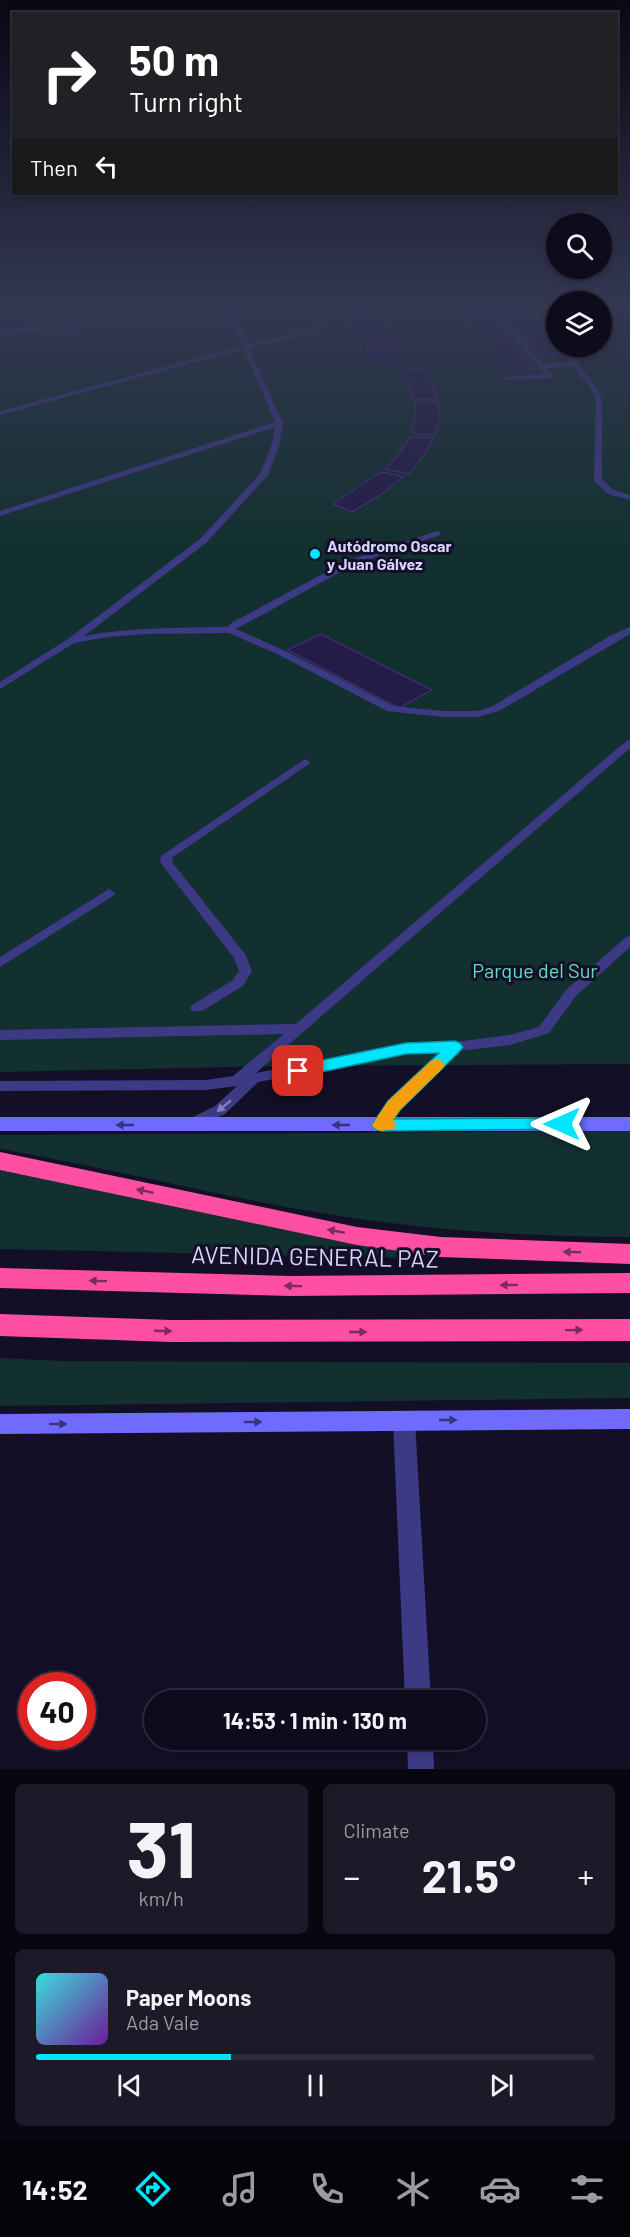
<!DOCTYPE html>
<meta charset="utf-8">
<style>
body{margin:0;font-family:Barlow,sans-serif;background:#1c1929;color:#f1f3f6;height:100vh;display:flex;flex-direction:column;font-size:22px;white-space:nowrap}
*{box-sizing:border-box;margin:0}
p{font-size:20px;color:#9b9ba3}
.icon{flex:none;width:33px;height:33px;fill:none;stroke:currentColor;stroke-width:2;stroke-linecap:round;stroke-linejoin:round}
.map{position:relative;height:1769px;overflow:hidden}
.side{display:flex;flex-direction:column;gap:15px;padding:15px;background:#08060f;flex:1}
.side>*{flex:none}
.top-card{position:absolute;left:12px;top:12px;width:606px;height:183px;border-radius:0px;box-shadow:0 3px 9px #0003,0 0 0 2px #2e2b3b;background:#202124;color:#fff;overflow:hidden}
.controls{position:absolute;left:546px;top:213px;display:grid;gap:12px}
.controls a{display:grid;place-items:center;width:66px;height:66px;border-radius:50%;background:#0e0b1c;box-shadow:0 3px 9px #0003,0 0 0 2px #2e2b3b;font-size:30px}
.speed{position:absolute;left:18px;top:1672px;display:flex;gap:12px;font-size:30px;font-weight:700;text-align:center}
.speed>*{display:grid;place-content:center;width:78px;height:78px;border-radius:50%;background:#0e0b1c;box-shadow:0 3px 9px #0003,0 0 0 2px #2e2b3b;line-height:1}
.speed .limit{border:9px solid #d22;background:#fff;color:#111}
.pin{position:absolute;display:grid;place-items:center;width:51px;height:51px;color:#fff;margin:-26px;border-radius:12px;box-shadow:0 3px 9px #0006}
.me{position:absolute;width:66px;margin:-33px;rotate:270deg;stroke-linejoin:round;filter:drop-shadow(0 0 4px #0008)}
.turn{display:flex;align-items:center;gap:21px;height:126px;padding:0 18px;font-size:27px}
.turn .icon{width:78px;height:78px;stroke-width:2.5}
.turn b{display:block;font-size:42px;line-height:51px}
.then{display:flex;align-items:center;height:57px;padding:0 18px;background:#0003;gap:12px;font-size:22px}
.big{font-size:45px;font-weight:700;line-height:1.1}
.side .card{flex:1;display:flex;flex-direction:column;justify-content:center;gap:9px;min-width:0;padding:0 21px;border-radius:9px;background:#1c1929}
.side .dial{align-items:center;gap:0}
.dial b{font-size:78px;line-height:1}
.song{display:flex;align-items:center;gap:18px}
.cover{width:72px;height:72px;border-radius:9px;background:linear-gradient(135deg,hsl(180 70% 55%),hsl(280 70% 35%))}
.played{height:6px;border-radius:3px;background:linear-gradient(90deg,#00e5ff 35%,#2e2b3b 35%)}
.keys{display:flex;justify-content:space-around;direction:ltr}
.heat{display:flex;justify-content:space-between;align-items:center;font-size:33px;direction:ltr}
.side .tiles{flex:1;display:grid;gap:15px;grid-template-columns:1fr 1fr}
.card:last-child{grid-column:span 2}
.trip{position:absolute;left:144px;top:1690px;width:342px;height:60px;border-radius:30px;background:#0e0b1c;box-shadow:0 3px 9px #0003,0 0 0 2px #2e2b3b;font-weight:700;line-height:60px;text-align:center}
.tabs{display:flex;height:96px;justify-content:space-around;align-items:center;background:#06040b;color:#9b9ba3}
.tabs .icon{width:42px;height:42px}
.tabs .selected{color:#00e5ff}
.tabs b{font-size:27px;color:#f1f3f6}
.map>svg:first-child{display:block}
.green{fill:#12302f}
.building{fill:#241b47;stroke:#3b2d73;stroke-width:1.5}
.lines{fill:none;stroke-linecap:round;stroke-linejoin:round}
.lane{fill:#3d3a85;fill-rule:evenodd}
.street{fill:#3d3a85;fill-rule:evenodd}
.secondary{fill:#6f6bff;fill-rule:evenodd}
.highway{fill:#ff4fa3;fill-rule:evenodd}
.oneway{fill:#837fbc}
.oneway2{fill:#38347d}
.oneway3{fill:#7d2c5e}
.route{fill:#00e5ff;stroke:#0095a6;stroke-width:1.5}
.slow{fill:#f59e0b}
.poi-dot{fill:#00e5ff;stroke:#130f26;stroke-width:2}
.labels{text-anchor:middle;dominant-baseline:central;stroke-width:6;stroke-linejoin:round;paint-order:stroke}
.far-poi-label{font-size:16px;font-weight:bold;fill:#d9d4ff;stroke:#130f26;text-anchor:start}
.park-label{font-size:20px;fill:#5fe0c0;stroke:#130f26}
.near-street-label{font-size:24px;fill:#d9d4ff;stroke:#130f26}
</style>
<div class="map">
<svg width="630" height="1769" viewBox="0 0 630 1769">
<rect width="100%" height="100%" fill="#130f26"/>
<g class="green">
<polygon points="0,306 556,306 556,346 602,346 602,306 630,306 630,1064 280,1066 0,1072"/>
<path d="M630,1131V1237C542,1237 454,1232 367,1220C243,1203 122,1170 0,1149V1135Z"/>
<polygon points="0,1166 407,1248 406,1258 0,1249"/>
<polygon points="0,1358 61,1361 630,1363 630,1398 0,1406"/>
</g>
<g class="building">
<polygon points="330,306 371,306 372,308 332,311"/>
<polygon points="457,306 482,306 535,369 510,371"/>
<polygon points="497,306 520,306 564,354 540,356"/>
<polygon points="374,311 398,346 368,348 346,313"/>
<polygon points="402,349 410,361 374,363 367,351"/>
<polygon points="421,370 431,383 438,399 414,399 409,384 399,371"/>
<polygon points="415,402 438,402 440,418 435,435 411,433 416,417"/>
<polygon points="410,437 433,438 424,455 409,474 385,469 400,453"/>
<polygon points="381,472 403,477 382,494 352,512 333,504"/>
<polygon points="321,634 432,690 399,708 287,650"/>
</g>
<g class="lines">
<g class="lane">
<path d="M225,306H231L248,344L292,335L315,327L328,315L326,306H332L334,315L319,329L296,337L249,348L283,423L279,446L268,475L206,543L84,636C131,627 179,628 227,627L233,622L347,561L437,531L441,533L440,535L353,565L236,629L285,651L393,706L443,711H477L491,707L610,636L630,627V634L499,711L477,717H443L387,711L279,655L229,633L145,634L108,637L74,643L0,689V682L68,639L200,539L260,474L271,446L275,427L0,516V511L275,422L244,349L0,415V411L242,346L231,321L0,333V329L230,317Z"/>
<polygon points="486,306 492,306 543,364 571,362 561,346 569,348 581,368 597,388 602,400 602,480 614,490 630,495 630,500 608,494 594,481 596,400 590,388 573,366 546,368 553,376 550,378 504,380 503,379 506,377 545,374"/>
<polygon points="524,306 530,306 556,335 556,340 554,339"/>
<polygon points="630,740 630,748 256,1073 406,1044 455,1042 510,1035 539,1027 566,990 626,937 630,936 630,947 576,996 549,1033 510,1045 459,1051 399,1109 386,1129 381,1130 376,1129 374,1125 389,1101 441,1052 406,1054 258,1082 225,1114 192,1129 187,1128 185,1124 187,1120 215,1106 237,1086 206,1090 0,1091 0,1081 206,1080 233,1076 284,1034 0,1040 0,1030 296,1024 626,741"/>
<polygon points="305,759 310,762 309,764 173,857 172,862 245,954 252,971 243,986 202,1011 192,1011 190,1008 192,1005 233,980 239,971 234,958 160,862 161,856"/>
<polygon points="109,889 115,893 113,896 0,967 0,957"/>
</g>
<g class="street">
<polygon points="404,1411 412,1414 415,1421 431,1701 405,1701 393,1421 396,1414"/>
<polygon points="407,1740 433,1740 434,1769 408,1769"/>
</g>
<g class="secondary">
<rect x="0" y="1117" width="630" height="14"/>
<polygon points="630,1409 630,1429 0,1434 0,1414"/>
</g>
<g class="highway">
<polygon points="0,1152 357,1227 441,1237 630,1244 630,1264 441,1257 357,1245 0,1170"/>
<polygon points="0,1268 291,1276 630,1273 630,1293 291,1296 0,1288"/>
<polygon points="0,1314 171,1320 630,1319 630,1341 171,1342 0,1336"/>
</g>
</g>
<defs><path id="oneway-solid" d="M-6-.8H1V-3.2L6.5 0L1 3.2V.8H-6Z" transform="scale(1.5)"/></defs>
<use class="oneway" href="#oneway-solid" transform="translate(224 1106) rotate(141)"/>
<g class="oneway2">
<use href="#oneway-solid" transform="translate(125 1125) rotate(-180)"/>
<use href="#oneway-solid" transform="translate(341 1125) rotate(-180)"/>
<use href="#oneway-solid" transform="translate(448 1420)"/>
<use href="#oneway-solid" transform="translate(253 1422)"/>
<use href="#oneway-solid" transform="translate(58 1424)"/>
</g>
<g class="oneway3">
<use href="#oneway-solid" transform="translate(145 1191) rotate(-168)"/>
<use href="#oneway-solid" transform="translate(336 1231) rotate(-169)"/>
<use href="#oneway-solid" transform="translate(572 1252) rotate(-178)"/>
<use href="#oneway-solid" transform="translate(98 1281) rotate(-179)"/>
<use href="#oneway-solid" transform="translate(509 1285) rotate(179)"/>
<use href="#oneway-solid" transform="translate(293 1286) rotate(-179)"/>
<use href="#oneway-solid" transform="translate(574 1330) rotate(-1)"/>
<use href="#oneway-solid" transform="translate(163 1331) rotate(2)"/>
<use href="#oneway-solid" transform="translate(358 1332)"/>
</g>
<linearGradient id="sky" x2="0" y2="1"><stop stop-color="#0a0815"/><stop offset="0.55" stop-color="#333752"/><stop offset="1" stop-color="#333752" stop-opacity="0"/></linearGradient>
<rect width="630" height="554" fill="url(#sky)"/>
<polygon class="route" points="455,1041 460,1043 463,1047 460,1051 400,1110 394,1119 562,1118 568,1120 570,1124 568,1129 381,1131 375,1129 372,1125 388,1101 439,1053 406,1054 298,1077 292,1075 290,1071 292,1067 298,1065 406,1043"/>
<polygon class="slow" points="437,1059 442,1061 445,1065 442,1069 400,1110 393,1120 396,1125 394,1129 381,1131 375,1129 372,1125 388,1101 431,1061"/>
<circle class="poi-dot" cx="315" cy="554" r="6"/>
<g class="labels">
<g class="far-poi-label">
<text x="327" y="545">Autódromo Oscar<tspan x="327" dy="18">y Juan Gálvez</tspan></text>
</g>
<g class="park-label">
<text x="535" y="970">Parque del Sur</text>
</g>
<g class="near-street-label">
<text transform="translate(315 1256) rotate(1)">AVENIDA GENERAL PAZ</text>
</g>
</g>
</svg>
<div class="controls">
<a><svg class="icon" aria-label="search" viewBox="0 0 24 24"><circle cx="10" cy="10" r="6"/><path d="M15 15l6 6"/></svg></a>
<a><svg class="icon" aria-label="layers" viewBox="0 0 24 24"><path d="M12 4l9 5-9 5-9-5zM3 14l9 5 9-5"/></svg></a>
</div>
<div class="speed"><div class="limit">40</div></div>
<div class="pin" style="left:298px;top:1071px;background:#d93025"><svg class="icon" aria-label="arrive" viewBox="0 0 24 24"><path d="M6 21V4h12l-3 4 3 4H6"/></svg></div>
<svg class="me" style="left:562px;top:1124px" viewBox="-20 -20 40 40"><path d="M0-17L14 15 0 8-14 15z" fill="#00e5ff" stroke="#fff" stroke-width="4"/></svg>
<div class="trip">14:53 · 1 min · 130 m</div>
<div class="top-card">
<div class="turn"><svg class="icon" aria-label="right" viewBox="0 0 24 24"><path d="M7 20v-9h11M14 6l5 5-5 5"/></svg><div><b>50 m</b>Turn right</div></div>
<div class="then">Then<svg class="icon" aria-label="left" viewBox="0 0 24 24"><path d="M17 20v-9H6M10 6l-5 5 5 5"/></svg></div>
</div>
</div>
<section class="side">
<div class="tiles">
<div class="card dial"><b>31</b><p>km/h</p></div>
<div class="card"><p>Climate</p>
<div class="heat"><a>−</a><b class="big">21.5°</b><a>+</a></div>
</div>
<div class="card">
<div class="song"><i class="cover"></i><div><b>Paper Moons</b><p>Ada Vale</p></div></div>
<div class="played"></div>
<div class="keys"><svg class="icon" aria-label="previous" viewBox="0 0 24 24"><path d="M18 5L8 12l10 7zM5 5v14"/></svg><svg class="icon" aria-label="pause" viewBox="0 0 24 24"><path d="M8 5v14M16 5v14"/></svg><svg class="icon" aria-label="next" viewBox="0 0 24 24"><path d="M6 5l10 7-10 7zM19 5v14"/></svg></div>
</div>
</div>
</section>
<nav class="tabs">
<b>14:52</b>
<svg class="icon selected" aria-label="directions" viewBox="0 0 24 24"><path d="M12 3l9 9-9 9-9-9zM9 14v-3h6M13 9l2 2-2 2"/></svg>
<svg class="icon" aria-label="music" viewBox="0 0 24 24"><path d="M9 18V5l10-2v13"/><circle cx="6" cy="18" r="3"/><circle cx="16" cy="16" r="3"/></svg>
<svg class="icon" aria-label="phone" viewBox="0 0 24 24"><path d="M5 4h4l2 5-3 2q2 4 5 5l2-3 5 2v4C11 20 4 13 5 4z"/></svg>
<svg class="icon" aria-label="climate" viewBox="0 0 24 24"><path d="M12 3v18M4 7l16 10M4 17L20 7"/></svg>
<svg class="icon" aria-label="car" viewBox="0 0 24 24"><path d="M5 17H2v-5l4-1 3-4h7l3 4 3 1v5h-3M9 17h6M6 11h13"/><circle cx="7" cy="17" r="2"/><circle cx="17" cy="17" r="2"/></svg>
<svg class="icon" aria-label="filters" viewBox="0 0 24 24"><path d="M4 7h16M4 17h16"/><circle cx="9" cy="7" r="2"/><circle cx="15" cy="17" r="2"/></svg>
</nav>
